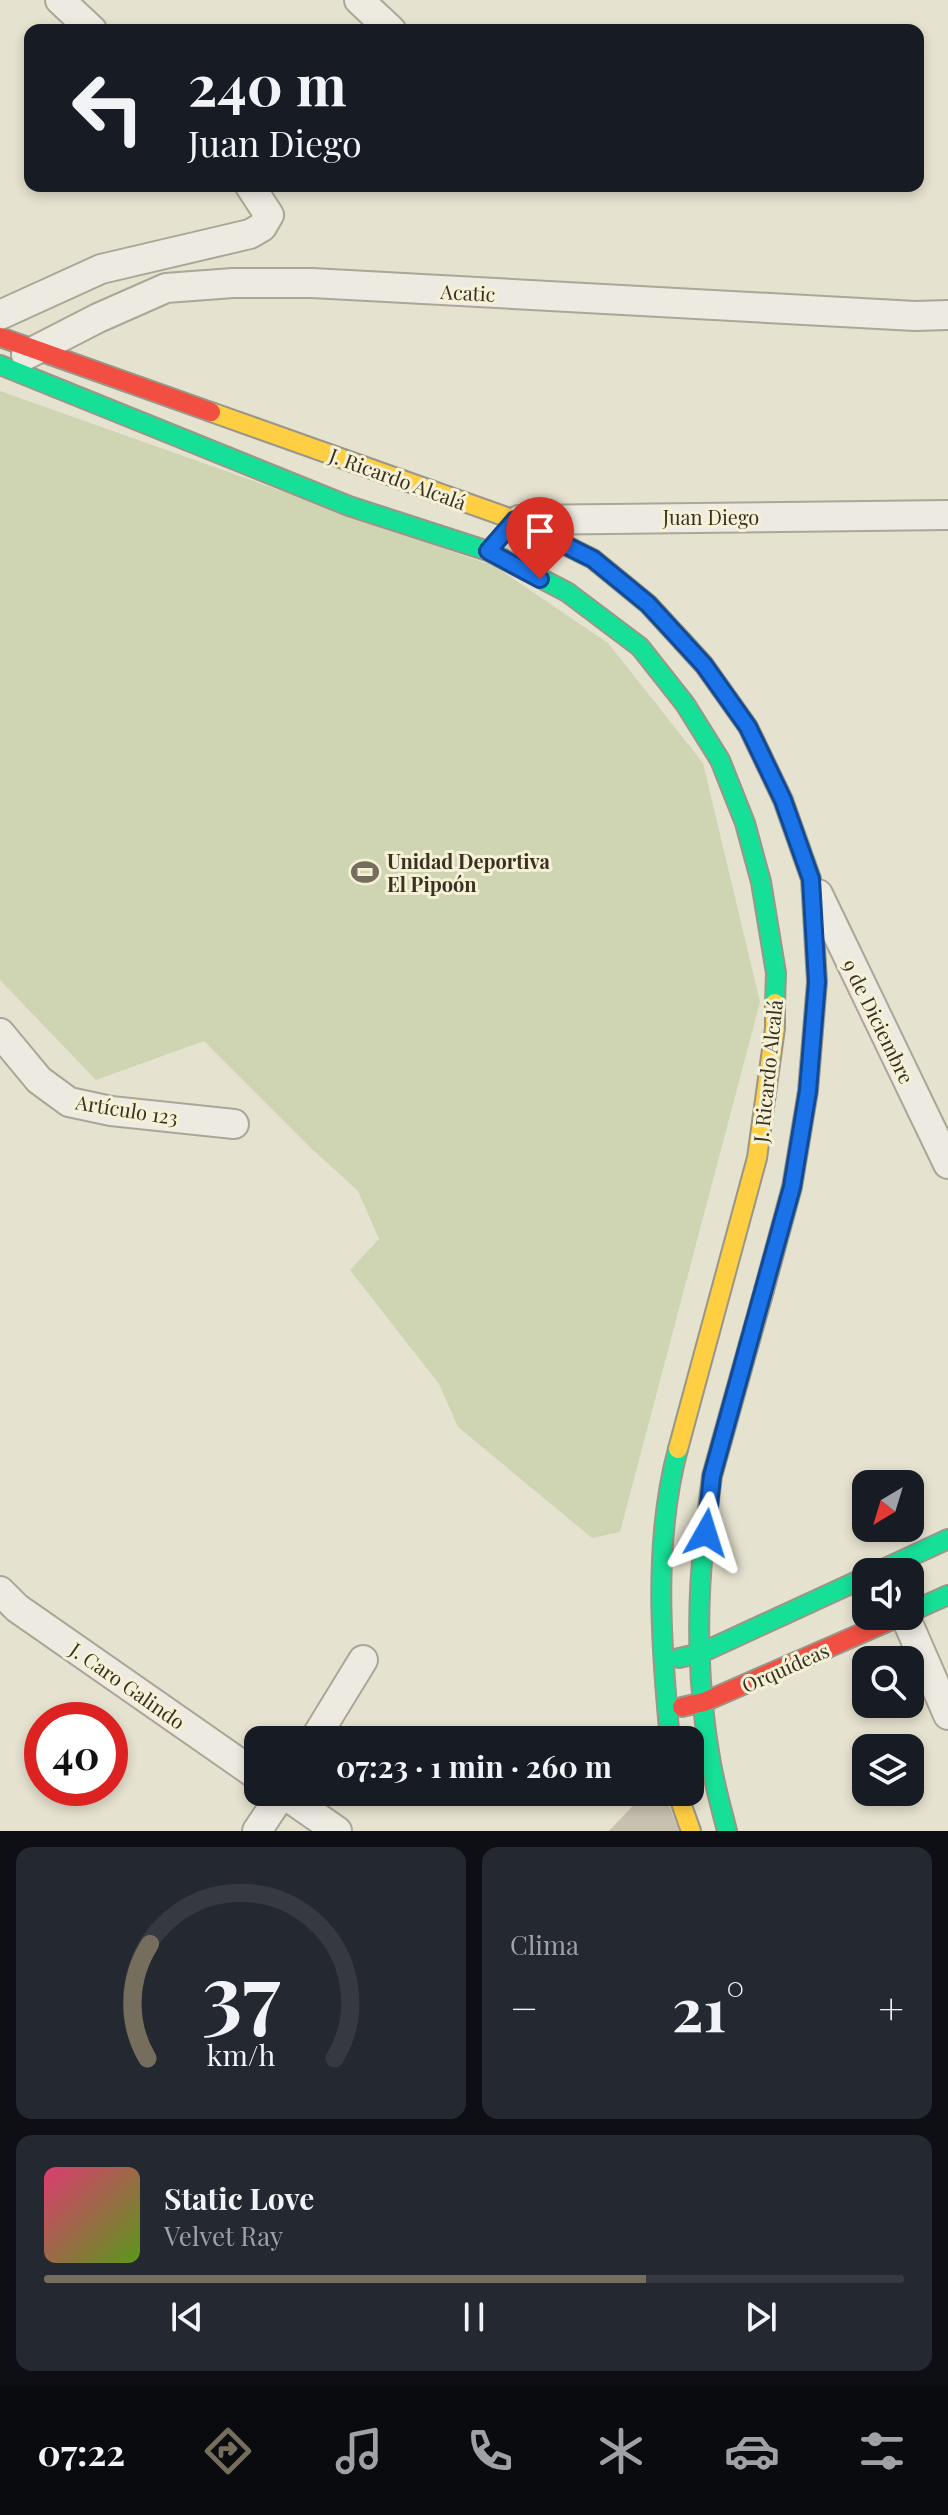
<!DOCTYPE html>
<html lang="es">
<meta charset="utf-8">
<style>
body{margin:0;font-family:"Playfair Display",serif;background:#242831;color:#f1f3f6;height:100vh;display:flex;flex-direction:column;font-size:30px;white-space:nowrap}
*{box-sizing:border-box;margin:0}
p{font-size:26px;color:#9ea1a6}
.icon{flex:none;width:44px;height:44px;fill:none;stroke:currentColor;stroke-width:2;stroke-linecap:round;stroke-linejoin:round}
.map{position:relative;height:1831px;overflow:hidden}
.sheet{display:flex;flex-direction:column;gap:16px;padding:16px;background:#0d0f14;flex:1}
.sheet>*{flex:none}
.top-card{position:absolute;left:24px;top:24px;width:900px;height:168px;border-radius:16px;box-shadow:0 4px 12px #0003;background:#171b24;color:#f1f3f6;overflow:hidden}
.needle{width:52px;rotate:218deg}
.fabs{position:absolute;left:852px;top:1470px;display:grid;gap:16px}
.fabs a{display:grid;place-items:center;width:72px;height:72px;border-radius:16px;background:#171b24;box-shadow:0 4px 12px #0003;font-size:40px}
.speed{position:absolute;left:24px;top:1702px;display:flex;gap:16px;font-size:40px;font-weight:700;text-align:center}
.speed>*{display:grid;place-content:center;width:104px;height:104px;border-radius:50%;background:#171b24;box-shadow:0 4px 12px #0003;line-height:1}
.speed .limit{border:12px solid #d22;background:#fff;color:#111}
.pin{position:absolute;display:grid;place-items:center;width:68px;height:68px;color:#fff;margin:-82px -34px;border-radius:50% 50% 50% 0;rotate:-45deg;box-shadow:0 0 8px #0007}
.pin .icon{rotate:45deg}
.me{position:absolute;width:88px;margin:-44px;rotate:6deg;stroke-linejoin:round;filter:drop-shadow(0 0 6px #0008)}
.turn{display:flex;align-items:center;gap:28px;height:168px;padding:0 32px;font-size:36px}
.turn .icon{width:104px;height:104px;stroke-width:2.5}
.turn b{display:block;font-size:56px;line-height:68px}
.big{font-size:60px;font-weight:700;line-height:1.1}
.sheet .widget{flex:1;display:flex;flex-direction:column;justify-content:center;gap:12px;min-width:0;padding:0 28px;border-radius:16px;background:#242831}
.sheet .dial{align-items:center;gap:0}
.dial svg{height:208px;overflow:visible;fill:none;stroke:#363941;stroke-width:7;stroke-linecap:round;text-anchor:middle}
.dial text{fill:#f1f3f6;stroke:none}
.song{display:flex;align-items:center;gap:24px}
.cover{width:96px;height:96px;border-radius:12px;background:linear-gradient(135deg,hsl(340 70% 55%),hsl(90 70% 35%))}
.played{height:8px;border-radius:4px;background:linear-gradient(90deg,#756e5d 70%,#363941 70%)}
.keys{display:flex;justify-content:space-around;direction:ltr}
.heat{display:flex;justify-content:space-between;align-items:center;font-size:44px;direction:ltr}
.sheet .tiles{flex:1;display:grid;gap:16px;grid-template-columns:1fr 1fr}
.widget:last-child{grid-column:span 2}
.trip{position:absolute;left:244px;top:1726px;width:460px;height:80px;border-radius:16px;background:#171b24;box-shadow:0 4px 12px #0003;font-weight:700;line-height:80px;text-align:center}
.tabs{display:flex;height:128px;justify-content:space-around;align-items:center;background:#090b0e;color:#9ea1a6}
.tabs .icon{width:56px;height:56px}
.tabs .on{color:#756e5d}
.tabs b{font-size:36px;color:#f1f3f6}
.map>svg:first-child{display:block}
.green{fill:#cfd5b2}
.building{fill:#c8c1b0}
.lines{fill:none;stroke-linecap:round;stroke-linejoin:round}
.street-casing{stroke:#aaa698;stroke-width:32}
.fast-casing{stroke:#9a9688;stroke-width:22}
.slow-casing{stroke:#9a9688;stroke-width:22}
.jam-casing{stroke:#9a9688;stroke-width:22}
.street{stroke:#edebe1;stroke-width:28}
.fast{stroke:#16e098;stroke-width:18}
.slow{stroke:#ffcf43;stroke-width:18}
.jam{stroke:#f24e42;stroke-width:18}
.route-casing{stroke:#114b97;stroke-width:20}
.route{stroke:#1a73e8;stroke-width:14}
.labels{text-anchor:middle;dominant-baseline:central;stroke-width:6;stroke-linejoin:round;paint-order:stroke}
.street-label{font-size:20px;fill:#393020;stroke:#f4f1d6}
.poi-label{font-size:20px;font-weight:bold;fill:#393020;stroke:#f4f1d6;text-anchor:start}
</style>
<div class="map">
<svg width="948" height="1831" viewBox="0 0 948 1831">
<rect width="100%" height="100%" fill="#e5e2cf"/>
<polygon class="green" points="0,391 496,567 608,643 703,763 760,1002 620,1532 592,1538 458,1427 439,1384 350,1270 379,1239 358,1191 313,1150 204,1041 96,1080 0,980"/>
<polygon class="building" points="646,1792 663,1792 680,1831 609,1831"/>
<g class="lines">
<g class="street-casing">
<g id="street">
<polyline points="60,0 92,30"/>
<polyline points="359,0 391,30"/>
<polyline points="0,315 101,269 250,234 262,227 269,215 250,186"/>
<polyline points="26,355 98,318 166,288 233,283 312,283 915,316 948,315"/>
<polyline points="519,520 948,515"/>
<polyline points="818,894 948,1164"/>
<polyline points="0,1033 39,1080 69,1102 111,1111 234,1124"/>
<polyline points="0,1591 17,1608 258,1776"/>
<polyline points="905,1616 948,1715"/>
<polyline points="314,1740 363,1660"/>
<polyline points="281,1792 337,1831"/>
<polyline points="257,1831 283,1792"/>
</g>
</g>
<g class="fast-casing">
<g id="fast">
<polyline points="0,365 349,506 488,551 567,592 640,647 685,704 720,760 745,823 761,882 776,973 775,1003"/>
<polyline points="683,642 704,665 748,727 783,800 811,879 817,982 808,1091 792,1187 764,1290"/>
<path d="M704,1541C696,1611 698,1689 710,1758C714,1783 721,1807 727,1831"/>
<polyline points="877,1572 948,1539"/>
<polyline points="910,1612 948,1595"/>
<polyline points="679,1658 701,1653 866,1577"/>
<path d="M670,1740C661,1645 653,1542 678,1449"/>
</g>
</g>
<g class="slow-casing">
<g id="slow">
<polyline points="211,412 515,520 593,559 648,604 683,642"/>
<polyline points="678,1449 757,1158 775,1028 775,1003"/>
<polyline points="677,1792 691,1831"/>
</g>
</g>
<g class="jam-casing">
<g id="jam">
<polyline points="0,337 211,412"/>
<polyline points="704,1541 712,1476 764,1290"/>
<polyline points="682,1707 704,1702 901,1616"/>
</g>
</g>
<use href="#street" class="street"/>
<use href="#fast" class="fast"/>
<use href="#slow" class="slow"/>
<use href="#jam" class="jam"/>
</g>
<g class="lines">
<g class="route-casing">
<polyline id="route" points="540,579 488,551 515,520 593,559 648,604 704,665 748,727 783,800 811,879 817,982 808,1091 792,1187 712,1476 706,1533"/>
</g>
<use href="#route" class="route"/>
</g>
<defs>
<g id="stadium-bare" transform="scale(2.16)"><path d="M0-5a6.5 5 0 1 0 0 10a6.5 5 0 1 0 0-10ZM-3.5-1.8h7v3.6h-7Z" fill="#756e5d" stroke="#f4f1d6" stroke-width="2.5" paint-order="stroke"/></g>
</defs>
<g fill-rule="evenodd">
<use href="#stadium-bare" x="365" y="872"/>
</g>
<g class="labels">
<g class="street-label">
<text transform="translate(468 292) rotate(3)">Acatic</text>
<text transform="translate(398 478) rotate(20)">J. Ricardo Alcalá</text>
<text x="711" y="516">Juan Diego</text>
<text transform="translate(879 1021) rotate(64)">9 de Diciembre</text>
<text transform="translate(767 1071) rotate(-84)">J. Ricardo Alcalá</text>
<text transform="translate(127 1109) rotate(9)">Artículo 123</text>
<text transform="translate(785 1667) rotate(-24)">Orquídeas</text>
<text transform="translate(128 1685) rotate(35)">J. Caro Galindo</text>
</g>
<g class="poi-label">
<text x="387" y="860">Unidad Deportiva<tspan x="387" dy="23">El Pipoón</tspan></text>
</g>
</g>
</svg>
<div class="fabs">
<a><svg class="needle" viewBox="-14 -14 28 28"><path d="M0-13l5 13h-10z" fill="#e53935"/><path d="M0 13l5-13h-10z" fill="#9ea1a6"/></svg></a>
<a><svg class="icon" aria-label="sound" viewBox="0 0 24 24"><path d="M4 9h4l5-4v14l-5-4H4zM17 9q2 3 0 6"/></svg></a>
<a><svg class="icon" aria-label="search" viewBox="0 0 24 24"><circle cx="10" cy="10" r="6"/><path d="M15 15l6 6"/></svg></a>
<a><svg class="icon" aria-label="layers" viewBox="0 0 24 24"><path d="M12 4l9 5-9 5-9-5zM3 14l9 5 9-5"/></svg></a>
</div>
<div class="speed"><div class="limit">40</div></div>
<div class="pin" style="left:540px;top:579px;background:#d93025"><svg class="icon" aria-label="arrive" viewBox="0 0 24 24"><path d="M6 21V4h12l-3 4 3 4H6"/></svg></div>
<svg class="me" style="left:706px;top:1533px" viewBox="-20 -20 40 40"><path d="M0-17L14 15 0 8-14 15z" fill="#1a73e8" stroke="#fff" stroke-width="4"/></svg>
<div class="trip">07:23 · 1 min · 260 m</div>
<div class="top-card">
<div class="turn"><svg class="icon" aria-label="left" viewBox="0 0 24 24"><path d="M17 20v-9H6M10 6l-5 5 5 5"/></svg><div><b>240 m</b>Juan Diego</div></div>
</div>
</div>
<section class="sheet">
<div class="tiles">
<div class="widget dial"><svg viewBox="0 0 100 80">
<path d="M14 69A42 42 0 1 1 86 69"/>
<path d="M14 69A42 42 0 0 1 15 25" stroke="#756e5d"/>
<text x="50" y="56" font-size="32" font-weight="700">37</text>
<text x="50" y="72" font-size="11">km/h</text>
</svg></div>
<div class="widget"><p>Clima</p>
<div class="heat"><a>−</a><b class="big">21°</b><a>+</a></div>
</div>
<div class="widget">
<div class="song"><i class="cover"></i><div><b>Static Love</b><p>Velvet Ray</p></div></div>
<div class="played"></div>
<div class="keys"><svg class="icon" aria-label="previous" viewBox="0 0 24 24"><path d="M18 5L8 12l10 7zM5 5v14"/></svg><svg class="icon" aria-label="pause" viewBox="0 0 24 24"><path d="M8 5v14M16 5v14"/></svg><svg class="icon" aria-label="next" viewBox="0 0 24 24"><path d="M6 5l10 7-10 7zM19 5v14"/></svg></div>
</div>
</div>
</section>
<nav class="tabs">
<b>07:22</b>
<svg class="icon on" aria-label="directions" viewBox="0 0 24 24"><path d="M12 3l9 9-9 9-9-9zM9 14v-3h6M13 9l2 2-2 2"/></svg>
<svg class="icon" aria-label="music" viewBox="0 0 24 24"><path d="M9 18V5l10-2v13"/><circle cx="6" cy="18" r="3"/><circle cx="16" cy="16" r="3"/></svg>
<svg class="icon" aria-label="phone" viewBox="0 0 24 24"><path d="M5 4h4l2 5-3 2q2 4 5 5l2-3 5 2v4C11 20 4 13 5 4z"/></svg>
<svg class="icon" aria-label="climate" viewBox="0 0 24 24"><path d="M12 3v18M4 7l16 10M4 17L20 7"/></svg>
<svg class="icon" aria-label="car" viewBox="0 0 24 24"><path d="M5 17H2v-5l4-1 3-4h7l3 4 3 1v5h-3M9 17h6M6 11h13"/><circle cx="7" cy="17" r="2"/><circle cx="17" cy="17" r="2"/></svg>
<svg class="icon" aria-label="filters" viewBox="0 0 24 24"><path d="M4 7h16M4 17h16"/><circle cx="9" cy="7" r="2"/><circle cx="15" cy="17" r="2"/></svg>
</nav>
